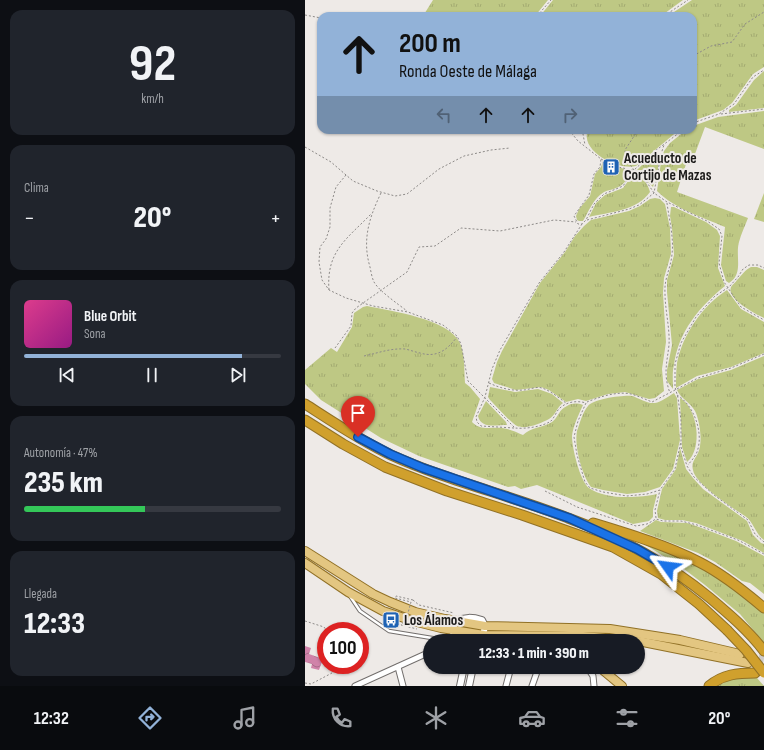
<!DOCTYPE html>
<html lang="es">
<meta charset="utf-8">
<style>
body{margin:0;font-family:"Sofia Sans Condensed",sans-serif;background:#20242c;color:#f1f3f6;height:100vh;display:flex;flex-direction:column;font-size:15px;white-space:nowrap}
*{box-sizing:border-box;margin:0}
p{font-size:13px;color:#9ea1a6}
.icon{flex:none;width:22px;height:22px;fill:none;stroke:currentColor;stroke-width:2;stroke-linecap:round;stroke-linejoin:round}
.map{position:relative;flex:1;overflow:hidden}
.details{display:flex;flex-direction:column;gap:10px;padding:10px;background:#0d0f14;width:305px}
.details>*{flex:none}
.top-card{position:absolute;left:12px;top:12px;width:380px;height:122px;border-radius:12px;box-shadow:0 1px 3px #0004;background:#92b2d8;color:#111;overflow:hidden}
.speed{position:absolute;left:12px;top:622px;display:flex;gap:8px;font-size:20px;font-weight:700;text-align:center}
.speed>*{display:grid;place-content:center;width:52px;height:52px;border-radius:50%;background:#171b24;box-shadow:0 1px 3px #0004;line-height:1}
.speed .limit{border:6px solid #d22;background:#fff;color:#111}
.pin{position:absolute;display:grid;place-items:center;width:34px;height:34px;color:#fff;margin:-41px -17px;border-radius:50% 50% 50% 0;rotate:-45deg;box-shadow:0 0 4px #0007}
.pin .icon{rotate:45deg}
.me{position:absolute;width:44px;margin:-22px;rotate:301deg;stroke-linejoin:round;filter:drop-shadow(0 0 3px #0008)}
.turn{display:flex;align-items:center;gap:14px;height:84px;padding:0 16px;font-size:18px}
.turn .icon{width:52px;height:52px;stroke-width:2.5}
.turn b{display:block;font-size:28px;line-height:34px}
.lanes{display:flex;align-items:center;height:38px;padding:0 16px;background:#0003;justify-content:center;gap:20px;direction:ltr}
.lanes .off{opacity:.35}
.big{font-size:30px;font-weight:800;line-height:1.1}
.details .widget{flex:1;display:flex;flex-direction:column;justify-content:center;gap:6px;min-width:0;padding:0 14px;border-radius:12px;background:#20242c}
.details .dial{align-items:center;gap:0}
.dial b{font-size:52px;line-height:1}
.song{display:flex;align-items:center;gap:12px}
.cover{width:48px;height:48px;border-radius:6px;background:linear-gradient(135deg,hsl(330 70% 55%),hsl(310 70% 35%))}
.played{height:4px;border-radius:2px;background:linear-gradient(90deg,#92b2d8 85%,#363941 85%)}
.keys{display:flex;justify-content:space-around;direction:ltr}
.heat{display:flex;justify-content:space-between;align-items:center;font-size:22px;direction:ltr}
.charge{height:6px;border-radius:3px;background:linear-gradient(90deg,#34c759 47%,#363941 0)}
.trip{position:absolute;left:118px;top:634px;width:222px;height:40px;border-radius:20px;background:#171b24;box-shadow:0 1px 3px #0004;font-weight:800;line-height:40px;text-align:center}
.dock{display:flex;height:64px;justify-content:space-around;align-items:center;background:#090b0e;color:#9ea1a6}
.dock .icon{width:28px;height:28px}
.dock .active{color:#92b2d8}
.dock b{font-size:18px;color:#f1f3f6}
main{display:flex;flex:1;min-height:0}
.map>svg:first-child{display:block}
.grass{fill:url(#grass-tufts)}
.water{fill:url(#water-waves)}
.lines{fill:none;stroke-linecap:round;stroke-linejoin:round}
.primary-tunnel{stroke:#cecbc8;stroke-width:8;stroke-dasharray:8 4;stroke-linecap:butt}
.service-casing{stroke:#726e6c;stroke-width:4.5}
.minor-casing{stroke:#726e6c;stroke-width:7}
.tertiary-casing{stroke:#726e6c;stroke-width:8}
.primary-casing{stroke:#917126;stroke-width:10}
.motorway-casing{stroke:#917126;stroke-width:11}
.path{stroke:#8d8a88;stroke-width:1;stroke-dasharray:2 2;stroke-linecap:butt}
.service{stroke:#fff;stroke-width:2.5}
.minor{stroke:#fff;stroke-width:5}
.tertiary{stroke:#fff;stroke-width:6}
.primary{stroke:#e3c681;stroke-width:8}
.motorway{stroke:#d0a02d;stroke-width:9}
.motorway-bridge-casing{stroke:#917126;stroke-width:11;stroke-linecap:butt}
.path-bridge{stroke:#8d8a88;stroke-width:1;stroke-dasharray:2 2;stroke-linecap:butt}
.motorway-bridge{stroke:#d0a02d;stroke-width:9}
.route-casing{stroke:#114b97;stroke-width:10}
.route{stroke:#1a73e8;stroke-width:7}
.labels{text-anchor:middle;dominant-baseline:central;stroke-width:4;stroke-linejoin:round;paint-order:stroke}
.poi-label{font-size:15px;font-weight:bold;fill:#1b1a19;stroke:#eeeae7;text-anchor:start}
</style>
<main>
<section class="details">
<div class="widget dial"><b>92</b><p>km/h</p></div>
<div class="widget"><p>Clima</p>
<div class="heat"><a>−</a><b class="big">20°</b><a>+</a></div>
</div>
<div class="widget">
<div class="song"><i class="cover"></i><div><b>Blue Orbit</b><p>Sona</p></div></div>
<div class="played"></div>
<div class="keys"><svg class="icon" aria-label="previous" viewBox="0 0 24 24"><path d="M18 5L8 12l10 7zM5 5v14"/></svg><svg class="icon" aria-label="pause" viewBox="0 0 24 24"><path d="M8 5v14M16 5v14"/></svg><svg class="icon" aria-label="next" viewBox="0 0 24 24"><path d="M6 5l10 7-10 7zM19 5v14"/></svg></div>
</div>
<div class="widget"><p>Autonomía · 47%</p><b class="big">235 km</b><div class="charge"></div></div>
<div class="widget"><p>Llegada</p><b class="big">12:33</b></div>
</section>
<div class="map">
<svg width="459" height="686" viewBox="0 0 459 686">
<defs>
<pattern id="grass-tufts" width="24" height="20" patternUnits="userSpaceOnUse"><rect width="24" height="20" fill="#bec884"/><path d="M3 7l-1-3M5 7V3M7 7l1-3M15 17l-1-3M17 17v-4M19 17l1-3" fill="none" stroke="#a3ab71"/></pattern>
<pattern id="water-waves" width="16" height="10" patternUnits="userSpaceOnUse"><rect width="16" height="10" fill="#d083a9"/><path d="M0 5q4-4 8 0t8 0" fill="none" stroke="#a86a89"/></pattern>
</defs>
<rect width="100%" height="100%" fill="#eeeae7"/>
<g class="grass">
<polygon points="128,0 243,0 230,16 118,16"/>
<polygon points="248,0 378,0 356,16 235,16"/>
<polygon points="387,0 459,0 459,67 448,74 427,103 418,110 388,121 388,16 363,16"/>
<polygon points="459,71 459,108 424,112 424,110 431,105 449,80"/>
<path d="M459,111V149L400,127L387,162L382,161L372,192L443,218C440,226 436,234 434,242C430,256 439,274 424,283L421,281L416,265L420,227C397,217 370,209 352,191L356,162L359,151L365,143L381,130H388V126L413,117Z"/>
<path d="M283,130H374L331,166C314,171 274,151 283,130Z"/>
<polygon points="351,151 353,152 353,169 348,187 343,182 340,177 332,170"/>
<path d="M298,161L327,172C322,179 318,186 311,188C307,190 303,190 299,192C288,199 284,211 278,221H274L272,220L271,216L274,209L285,196L290,174L296,167Z"/>
<path d="M329,173H332C338,178 343,184 345,192C332,211 304,212 284,217L291,203L300,195L318,188Z"/>
<polygon points="459,193 459,222 449,219"/>
<polygon points="350,198 355,199 360,204 365,228 366,254 359,278 358,293 361,342 357,369 359,391 350,398 344,399 320,392 303,394 281,401 273,399 261,402 244,390 236,387 211,390 189,383 187,379 192,362 197,351 235,283 260,252 270,236 279,226 286,220 324,211 335,206 345,199"/>
<path d="M366,207H369L401,222L412,230L415,236L413,268L420,286C395,306 373,332 369,365C367,372 368,381 368,389L362,381V370L367,345L362,292V280L369,255L367,228L365,216Z"/>
<path d="M446,267H452L459,270V318C451,314 421,299 426,287C427,285 431,282 432,280C437,275 440,270 446,267Z"/>
<path d="M422,290L436,309L459,322V353L426,367L392,376L371,388C371,380 371,371 372,363C378,334 397,306 422,290Z"/>
<path d="M62,306C86,311 144,319 155,343C160,355 159,371 160,383L165,387L175,399L167,422C176,431 185,427 197,428C205,429 211,432 218,435C226,427 237,428 247,422C253,418 254,409 262,406C267,403 272,403 278,405C274,414 268,426 267,436C267,448 275,481 284,488C300,500 334,498 352,494L348,510V517L344,521L328,524L232,485L216,489L210,486L203,487L114,456L76,438L16,400L0,384V370L26,348L32,352L47,327L49,313L58,307Z"/>
<path d="M459,356V540C450,534 449,522 440,516C428,508 390,484 388,470C386,463 390,459 393,453C398,443 395,421 390,411C386,403 375,398 372,390L393,379L426,370Z"/>
<path d="M185,387L210,392L233,389L247,394L258,403C252,407 250,416 244,419C237,423 220,430 212,426C207,424 190,405 185,400L183,397Z"/>
<path d="M369,393L372,398L375,440L368,469L355,487L340,492L322,494L298,490L286,487C277,475 269,446 272,431C275,423 277,413 283,406C288,399 318,395 327,396C334,398 342,404 350,403C356,402 364,396 369,393Z"/>
<path d="M375,398C393,408 398,449 382,462L377,447Z"/>
<path d="M181,401L201,422L202,425C191,425 176,429 173,416Z"/>
<polygon points="375,448 381,469 388,478 398,489 442,521 448,535 456,543 459,544 459,553 438,541 391,523 377,520 360,520 353,518 352,511 357,489 371,469"/>
<polygon points="351,520 356,522 382,523 394,527 431,541 459,556 459,594 445,583 437,581 410,562 393,553 335,531"/>
<polygon points="333,540 393,564 429,586 459,613 459,643 435,614 400,585 379,569"/>
<polygon points="436,677 452,678 459,686 412,686 426,679"/>
</g>
<polygon class="water" points="0,646 6,648 4,654 18,659 14,670 6,668 7,664 0,662"/>
<g class="lines">
<polyline class="primary-tunnel" points="442,655 459,659"/>
<g class="service-casing">
<polyline id="service" points="45,596 55,611 84,631 139,640 147,638"/>
</g>
<g class="minor-casing">
<g id="minor">
<polyline points="203,639 204,641"/>
<polyline points="93,667 98,686"/>
<polyline points="282,667 288,676 289,686"/>
<polyline points="50,686 125,652"/>
<polyline points="201,686 206,667"/>
<polyline points="227,686 233,669 228,667"/>
</g>
</g>
<g class="tertiary-casing">
<g id="tertiary">
<path d="M152,641L148,637L150,621C160,617 167,617 177,620L180,626L177,641"/>
<polyline points="155,686 159,667"/>
<polyline points="164,686 168,667"/>
</g>
</g>
<g class="primary-casing">
<g id="primary">
<polyline points="0,551 68,594 85,602 110,612 140,619 180,626 305,629 375,640 435,654"/>
<polyline points="0,563 43,592 78,611 108,621 136,628 179,635 278,636 333,641 443,663"/>
<polyline points="294,667 317,686"/>
</g>
</g>
<g class="motorway-casing">
<g id="motorway">
<path d="M0,404C28,422 56,441 86,455C143,481 205,495 263,518C315,537 362,563 405,598C424,614 444,631 459,651"/>
<polyline points="0,420 38,444 80,467 142,491 217,515 308,547 356,574 394,604 422,630"/>
<path d="M288,523C324,534 361,545 394,562C418,574 439,591 459,608"/>
<path d="M404,686C418,674 433,673 450,673"/>
</g>
</g>
<g class="path">
<polyline points="0,15 16,18"/>
<polyline points="232,16 246,0"/>
<polyline points="359,16 383,0"/>
<polyline points="388,56 406,46 427,42 440,24 459,12"/>
<polyline points="416,114 459,109"/>
<polyline points="388,123 414,114 429,104 448,77 459,70"/>
<polyline points="264,130 273,141 296,159 295,167 289,174 284,195 269,216 273,224 277,224 281,220 289,204 299,194 318,186 329,170 350,151 378,130"/>
<polyline points="280,130 278,134 280,145"/>
<polyline points="0,147 26,162 48,181 72,191 90,196 102,194 134,169 159,156 186,150 205,148"/>
<polyline points="296,159 313,167 332,171 339,178 349,193 362,202 402,221 414,229 417,236 414,263 419,282 436,307 459,320"/>
<polyline points="329,170 321,159 320,150 333,130"/>
<path d="M41,175L31,187L25,208V227L21,239L15,247L14,262L17,280L24,290L41,298L68,306L103,312L138,325L152,336L156,344L163,381L210,428C220,429 237,427 246,421C249,418 251,413 253,410C260,402 271,400 281,403L273,421L269,437L272,455L280,482L285,488L298,492L322,496L342,494L355,490L370,469L376,441V420L373,398L370,387V364L376,343L391,317L410,296L424,287L433,277L438,269L444,265H453L459,268"/>
<path d="M76,193C64,218 57,240 65,267C66,272 67,278 69,282C74,291 93,304 102,311"/>
<path d="M362,203C364,219 369,237 367,254C366,268 359,278 360,293C360,310 365,328 364,345C362,363 358,374 365,393"/>
<polyline points="282,220 324,209 334,205 349,193 356,154 359,145"/>
<path d="M24,290C21,251 42,239 66,214"/>
<polyline points="30,348 46,326 47,313 51,308 102,272 114,247 130,246 156,228 195,231 249,220 271,222"/>
<path d="M59,356C73,353 86,348 100,349C105,350 110,352 115,353C132,358 142,350 152,337"/>
<path d="M184,383C195,388 206,391 218,390C224,390 231,386 237,388C246,391 254,398 261,403"/>
<path d="M372,395C389,405 399,433 392,452C390,457 386,461 383,465"/>
<path d="M282,402C294,397 312,391 326,394C333,396 340,399 347,402L393,378L426,368L459,354"/>
<polyline points="209,428 176,426 172,422 171,417 180,397 187,369 195,350 234,283 259,252 277,224"/>
<polyline points="376,443 376,447 382,466 389,477 409,495 443,520 450,534 459,542"/>
<polyline points="240,491 272,507 331,526 342,524 351,519 358,521 376,521 392,525 433,540 459,554"/>
<polyline points="351,518 350,510 355,490"/>
<polyline points="108,600 114,605 149,613"/>
<polyline points="0,621 19,627 22,631"/>
<polyline points="0,683 6,684 27,673 28,665"/>
</g>
<use href="#service" class="service"/>
<use href="#minor" class="minor"/>
<use href="#tertiary" class="tertiary"/>
<use href="#primary" class="primary"/>
<use href="#motorway" class="motorway"/>
<g class="motorway-bridge-casing">
<polyline id="motorway-bridge" points="422,630 441,650 459,673"/>
</g>
<polyline class="path-bridge" points="108,600 91,596 90,598 106,602 100,624 97,623 96,625 112,629"/>
<use href="#motorway-bridge" class="motorway-bridge"/>
</g>
<g class="lines">
<g class="route-casing">
<polyline id="route" points="53,437 85,454 118,468 264,518 332,549 363,567"/>
</g>
<use href="#route" class="route"/>
</g>
<defs>
<g id="building-square" transform="scale(0.9)"><rect x="-9" y="-9" width="18" height="18" rx="4" fill="#1f63b4" stroke="#eeeae7"/><path d="M-4-6H4V6H1V3H-1V6H-4ZM-2.5-4.3h1.7v1.8h-1.7ZM.8-4.3h1.7v1.8H.8ZM-2.5-1h1.7V.8h-1.7ZM.8-1h1.7V.8H.8Z" fill="#fff"/></g>
<g id="bus-square" transform="scale(0.9)"><rect x="-9" y="-9" width="18" height="18" rx="4" fill="#1f63b4" stroke="#eeeae7"/><path d="M-5-6H5V4H4V6H2V4H-2V6H-4V4H-5ZM-3.5-4V0h7V-4ZM-3.5 1.2v1.5H-2V1.2ZM2 1.2v1.5H3.5V1.2Z" fill="#fff"/></g>
</defs>
<g fill-rule="evenodd">
<use href="#building-square" x="306" y="167"/>
<use href="#bus-square" x="86" y="620"/>
</g>
<g class="labels">
<g class="poi-label">
<text x="319" y="158">Acueducto de<tspan x="319" dy="17">Cortijo de Mazas</tspan></text>
<text x="99" y="620">Los Álamos</text>
</g>
</g>
</svg>
<div class="speed"><div class="limit">100</div></div>
<div class="pin" style="left:53px;top:437px;background:#d93025"><svg class="icon" aria-label="arrive" viewBox="0 0 24 24"><path d="M6 21V4h12l-3 4 3 4H6"/></svg></div>
<svg class="me" style="left:363px;top:567px" viewBox="-20 -20 40 40"><path d="M0-17L14 15 0 8-14 15z" fill="#1a73e8" stroke="#fff" stroke-width="4"/></svg>
<div class="trip">12:33 · 1 min · 390 m</div>
<div class="top-card">
<div class="turn"><svg class="icon" aria-label="ahead" viewBox="0 0 24 24"><path d="M12 20V5M6 11l6-6 6 6"/></svg><div><b>200 m</b>Ronda Oeste de Málaga</div></div>
<div class="lanes"><svg class="icon off" aria-label="left" viewBox="0 0 24 24"><path d="M17 20v-9H6M10 6l-5 5 5 5"/></svg><svg class="icon" aria-label="ahead" viewBox="0 0 24 24"><path d="M12 20V5M6 11l6-6 6 6"/></svg><svg class="icon" aria-label="ahead" viewBox="0 0 24 24"><path d="M12 20V5M6 11l6-6 6 6"/></svg><svg class="icon off" aria-label="right" viewBox="0 0 24 24"><path d="M7 20v-9h11M14 6l5 5-5 5"/></svg></div>
</div>
</div>
</main>
<nav class="dock">
<b>12:32</b>
<svg class="icon active" aria-label="directions" viewBox="0 0 24 24"><path d="M12 3l9 9-9 9-9-9zM9 14v-3h6M13 9l2 2-2 2"/></svg>
<svg class="icon" aria-label="music" viewBox="0 0 24 24"><path d="M9 18V5l10-2v13"/><circle cx="6" cy="18" r="3"/><circle cx="16" cy="16" r="3"/></svg>
<svg class="icon" aria-label="phone" viewBox="0 0 24 24"><path d="M5 4h4l2 5-3 2q2 4 5 5l2-3 5 2v4C11 20 4 13 5 4z"/></svg>
<svg class="icon" aria-label="climate" viewBox="0 0 24 24"><path d="M12 3v18M4 7l16 10M4 17L20 7"/></svg>
<svg class="icon" aria-label="car" viewBox="0 0 24 24"><path d="M5 17H2v-5l4-1 3-4h7l3 4 3 1v5h-3M9 17h6M6 11h13"/><circle cx="7" cy="17" r="2"/><circle cx="17" cy="17" r="2"/></svg>
<svg class="icon" aria-label="filters" viewBox="0 0 24 24"><path d="M4 7h16M4 17h16"/><circle cx="9" cy="7" r="2"/><circle cx="15" cy="17" r="2"/></svg>
<b>20°</b>
</nav>
